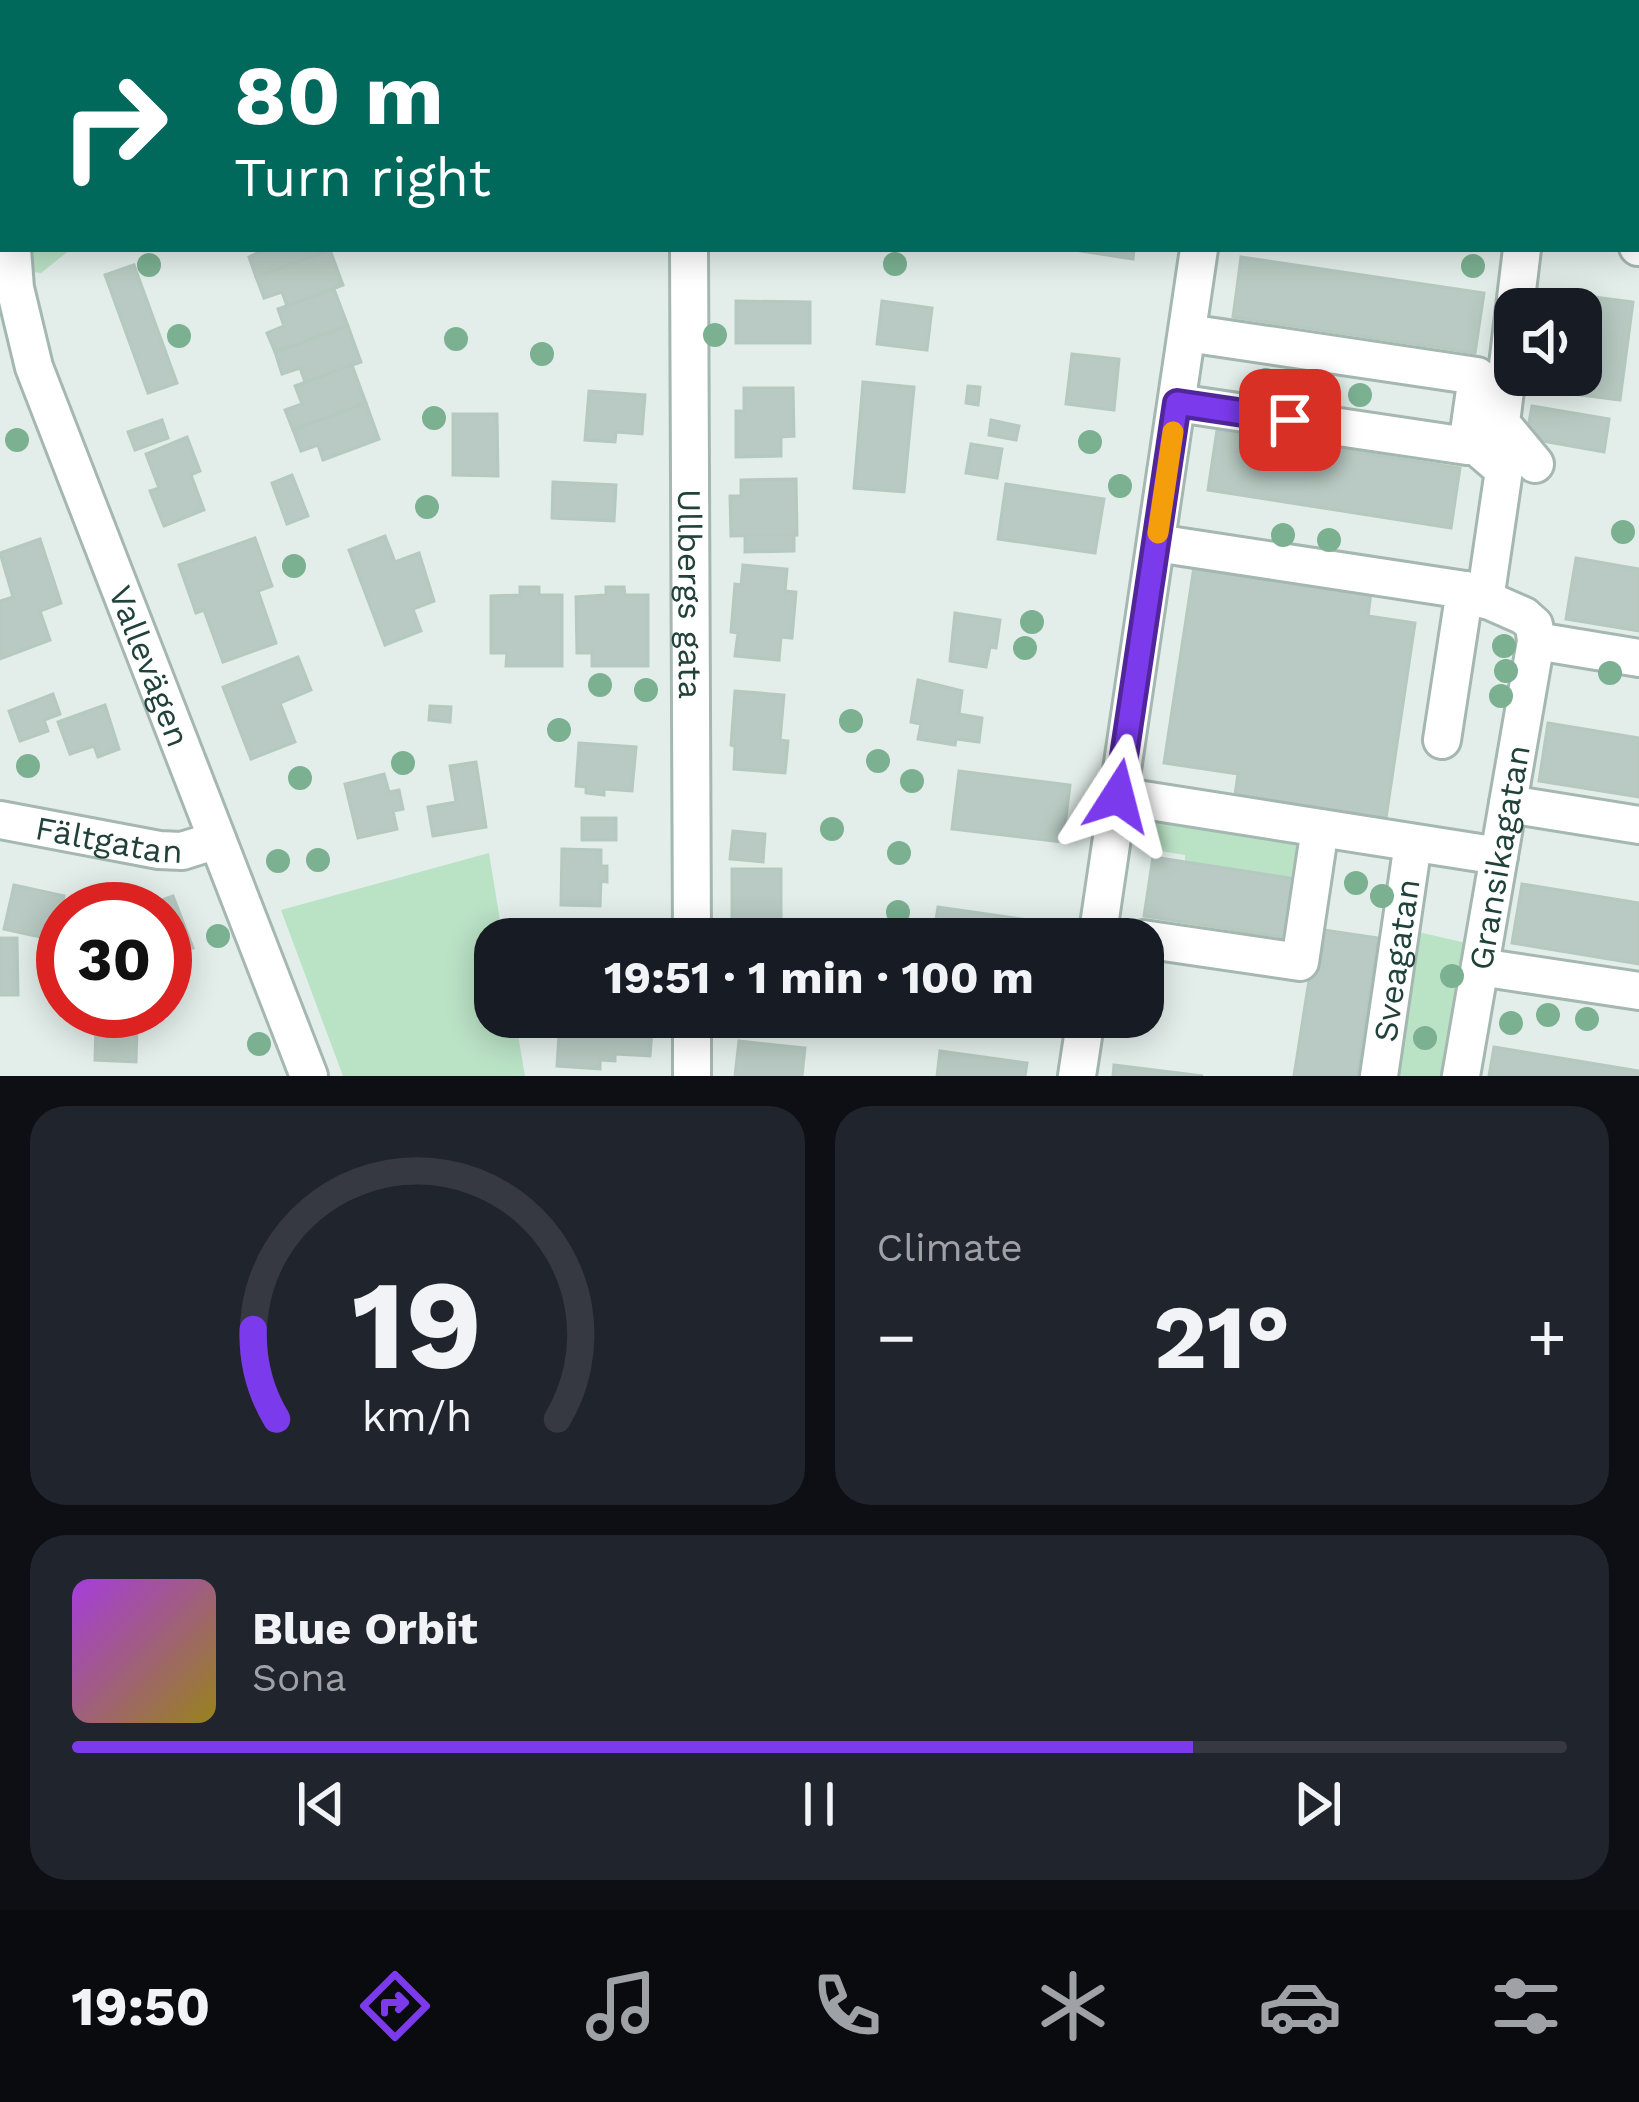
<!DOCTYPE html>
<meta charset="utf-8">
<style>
body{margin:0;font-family:"Work Sans",sans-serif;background:#20242c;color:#f1f3f6;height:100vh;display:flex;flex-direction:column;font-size:45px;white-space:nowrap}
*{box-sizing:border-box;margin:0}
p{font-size:39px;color:#9ea1a6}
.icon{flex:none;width:66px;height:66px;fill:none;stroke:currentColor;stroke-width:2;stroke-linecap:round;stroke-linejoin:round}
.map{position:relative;height:1076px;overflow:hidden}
.drawer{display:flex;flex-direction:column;gap:30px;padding:30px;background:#0d0f14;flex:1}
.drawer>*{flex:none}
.top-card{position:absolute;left:0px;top:0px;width:1641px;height:252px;box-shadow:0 6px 30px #0003;background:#00695c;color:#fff;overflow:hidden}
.fabs{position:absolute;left:1494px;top:288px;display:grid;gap:24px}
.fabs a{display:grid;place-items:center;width:108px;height:108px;border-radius:24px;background:#171b24;box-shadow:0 6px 30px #0003;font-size:60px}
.speed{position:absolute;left:36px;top:882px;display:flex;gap:24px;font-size:60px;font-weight:700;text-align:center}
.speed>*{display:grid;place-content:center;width:156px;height:156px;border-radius:50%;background:#171b24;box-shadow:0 6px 30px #0003;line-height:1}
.speed .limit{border:18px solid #d22;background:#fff;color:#111}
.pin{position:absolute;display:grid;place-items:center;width:102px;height:102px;color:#fff;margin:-51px;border-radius:24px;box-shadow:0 6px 18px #0006}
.me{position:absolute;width:132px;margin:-66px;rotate:9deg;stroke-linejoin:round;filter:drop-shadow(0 0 9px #0008)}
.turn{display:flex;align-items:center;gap:42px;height:252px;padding:0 36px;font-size:54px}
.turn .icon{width:156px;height:156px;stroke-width:2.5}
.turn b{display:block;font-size:84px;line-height:102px}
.big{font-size:90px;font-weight:700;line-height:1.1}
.drawer .card{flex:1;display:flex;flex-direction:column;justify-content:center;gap:18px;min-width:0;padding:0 42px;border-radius:36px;background:#20242c}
.drawer .dial{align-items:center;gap:0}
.dial svg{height:312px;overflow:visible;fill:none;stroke:#363941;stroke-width:7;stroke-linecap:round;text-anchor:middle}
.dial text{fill:#f1f3f6;stroke:none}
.song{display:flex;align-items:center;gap:36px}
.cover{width:144px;height:144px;border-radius:18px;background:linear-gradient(135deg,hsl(280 70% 55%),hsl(50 70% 35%))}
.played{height:12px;border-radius:6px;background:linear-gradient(90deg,#7c3aed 75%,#363941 75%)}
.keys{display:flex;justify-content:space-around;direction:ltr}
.heat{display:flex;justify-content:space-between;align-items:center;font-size:66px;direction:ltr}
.drawer .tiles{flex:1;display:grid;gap:30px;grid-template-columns:1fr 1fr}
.card:last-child{grid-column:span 2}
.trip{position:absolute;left:474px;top:918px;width:690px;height:120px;border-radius:36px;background:#171b24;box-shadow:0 6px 30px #0003;font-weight:700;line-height:120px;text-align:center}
.menu{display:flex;height:192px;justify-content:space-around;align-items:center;background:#090b0e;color:#9ea1a6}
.menu .icon{width:84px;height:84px}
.menu .active{color:#7c3aed}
.menu b{font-size:54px;color:#f1f3f6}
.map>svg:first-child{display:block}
.built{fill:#d1dfd9}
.grass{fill:#bae2c5}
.building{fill:#b8cac3;stroke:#b5c9c1;stroke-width:3}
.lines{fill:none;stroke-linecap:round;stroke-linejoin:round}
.minor-casing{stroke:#a5b7b1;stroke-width:42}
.minor{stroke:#fff;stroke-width:36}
.tree{fill:#7bb091}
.route-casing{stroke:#51269a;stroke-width:30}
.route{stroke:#7c3aed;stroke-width:21}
.slow{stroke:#f59e0b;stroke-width:21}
.labels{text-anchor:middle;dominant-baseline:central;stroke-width:12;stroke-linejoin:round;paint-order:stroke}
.street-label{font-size:33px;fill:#214239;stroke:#f5faf7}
</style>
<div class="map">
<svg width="1639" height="1076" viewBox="0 0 1639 1076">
<rect width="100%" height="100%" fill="#e3eeea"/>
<polygon class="built" points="1199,0 1639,0 1639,219 1638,3 1199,3"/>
<g class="grass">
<polygon points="477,0 689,0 690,3 477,3"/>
<polygon points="33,249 71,249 41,273 34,272"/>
<polygon points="1152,814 1308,838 1303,880 1185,862 1185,855 1142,848 1145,824"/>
<polygon points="489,853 503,939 495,939 495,1017 515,1017 525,1076 343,1076 281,910"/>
<polygon points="1405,929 1475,945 1453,1076 1384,1076"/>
</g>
<g class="building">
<rect x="864" y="0" width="75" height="3"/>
<polygon points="1232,0 1412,0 1231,3"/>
<polygon points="1497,0 1558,0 1496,3"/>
<polygon points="266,249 329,249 330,250 256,277 249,257"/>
<polygon points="1068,249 1134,249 1133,259"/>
<polygon points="330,250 343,285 287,306 282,292 264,298 256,277"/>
<polygon points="1241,257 1484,293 1475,353 1233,317"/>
<polygon points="134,265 177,383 148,393 105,275"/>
<polygon points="334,289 348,326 275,352 267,333 284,326 278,309"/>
<polygon points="1532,289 1633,302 1620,400 1565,393 1567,375 1581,375 1581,309 1530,309"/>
<polygon points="736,301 810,302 810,343 736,343"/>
<polygon points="882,301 932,308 927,350 877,344"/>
<polygon points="348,326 361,362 305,382 300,368 282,374 275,352"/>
<polygon points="1072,354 1119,359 1114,410 1066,404"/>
<polygon points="352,365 366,403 293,430 285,410 302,404 295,386"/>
<polygon points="863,382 914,387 904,492 854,488"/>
<polygon points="968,386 980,387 978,405 966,403"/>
<polygon points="744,388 793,388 794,436 781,437 781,456 736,457 736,411 744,411"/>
<polygon points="589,391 645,395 642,434 616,432 615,442 585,440"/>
<polygon points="366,403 379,439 323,460 318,445 301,451 293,430"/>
<polygon points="1532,406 1609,419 1604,452 1526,438"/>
<polygon points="453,414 497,414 498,476 453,475"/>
<polygon points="162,420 168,438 135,450 128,432"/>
<polygon points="991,420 1019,426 1016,440 989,435"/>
<polygon points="1217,430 1460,468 1451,528 1208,490"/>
<polygon points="187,437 200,471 191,475 204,510 164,526 150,491 159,488 146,454"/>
<polygon points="971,444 1002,449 997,478 966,473"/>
<polygon points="292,475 308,516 287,524 272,483"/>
<polygon points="796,479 797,535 731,536 730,496 741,496 741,480"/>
<polygon points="553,482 616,485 614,521 552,518"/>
<polygon points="1006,484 1104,499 1095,553 998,539"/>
<polygon points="745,535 794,535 794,551 745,552"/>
<polygon points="385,536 395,562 419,553 434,601 413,609 421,631 385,645 349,550"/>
<polygon points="255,538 272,586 258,591 276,643 223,662 204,610 196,613 179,565"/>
<polygon points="40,539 61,603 40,611 50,640 0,659 0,601 13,597 0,553"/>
<polygon points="1576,558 1639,569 1639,631 1566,619"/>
<polygon points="743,565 787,569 785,591 796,592 792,638 781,637 779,660 735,656 738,633 731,632 735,584 741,585"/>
<polygon points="1194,567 1371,593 1368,616 1415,623 1386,818 1235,795 1238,774 1164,763"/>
<polygon points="520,587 539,587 539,595 562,595 562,666 506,666 507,653 491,653 491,596 520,595"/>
<polygon points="606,587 624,587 625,595 648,595 648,666 592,666 592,653 577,653 576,597 606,595"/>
<polygon points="955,613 1000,620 996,648 990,647 986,667 950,661"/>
<polygon points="298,657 311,690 280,703 295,742 251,759 223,687"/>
<polygon points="918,680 962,691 959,714 982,718 979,742 956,739 955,745 918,739 921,724 911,722"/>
<polygon points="735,691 784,695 780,740 788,741 785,773 734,769 735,746 731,745"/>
<polygon points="53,694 60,714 44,720 48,731 20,741 9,711"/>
<polygon points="105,705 119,749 98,757 94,746 70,754 58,722"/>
<polygon points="430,706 451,707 450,722 429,720"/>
<polygon points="1548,723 1639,738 1639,797 1539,781"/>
<polygon points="579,743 636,747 632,791 604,789 604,795 586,793 586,787 576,786"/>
<polygon points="476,762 486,827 433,836 428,807 456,802 450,766"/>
<polygon points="959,771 1070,785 1063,842 952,829"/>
<polygon points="384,774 389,792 399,790 403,809 393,811 397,829 358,838 345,784"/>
<rect x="582" y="818" width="34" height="22"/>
<polygon points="733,831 765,834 763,862 730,859"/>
<polygon points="562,849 601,850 601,866 607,866 607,882 601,881 600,906 561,905"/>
<polygon points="1153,857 1303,880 1294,939 1144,916"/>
<rect x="732" y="869" width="49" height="55"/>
<polygon points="1522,884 1639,903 1639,964 1512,943"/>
<polygon points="14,885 64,896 54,940 4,929"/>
<polygon points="173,896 193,948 165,959 165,909 138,909"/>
<polygon points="938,907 1049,923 1046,939 933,939"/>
<polygon points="1317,929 1378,938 1357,1076 1294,1076"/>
<polygon points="0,938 17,938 18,995 0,995"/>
<polygon points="595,1017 640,1017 639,1029 652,1030 650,1056 615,1054 615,1061 600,1060 600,1069 557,1066 559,1034 594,1036"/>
<polygon points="734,1017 774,1017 773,1028 733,1024"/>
<polygon points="96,1026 137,1028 136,1062 95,1060"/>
<polygon points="739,1041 805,1048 802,1076 735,1076"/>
<polygon points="1494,1047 1639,1071 1639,1076 1489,1076"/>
<polygon points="940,1051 1027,1063 1025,1076 937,1076"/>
<polygon points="1114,1065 1203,1076 1113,1076"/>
</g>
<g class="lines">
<g class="minor-casing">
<g id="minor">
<polyline points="197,0 202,3"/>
<polyline points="55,3 57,0"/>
<polyline points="1120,3 1121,0"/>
<polyline points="1164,3 1165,0"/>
<polyline points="1467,3 1468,0"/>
<polyline points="0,113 3,113"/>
<polyline points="1638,247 1639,247"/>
<path id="s1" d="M12,249L15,288L34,367L309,1076"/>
<path id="s2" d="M689,249L692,939"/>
<polyline points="1522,249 1501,423 1535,464"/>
<polyline points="1177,403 1467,446 1477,376 1187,333"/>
<polyline points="1468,439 1504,470 1485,600"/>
<polyline points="1156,543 1465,590 1442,740"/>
<polyline points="1536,641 1639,658"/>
<polyline points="1118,796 1499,856"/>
<polyline points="1508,804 1639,825"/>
<path id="s3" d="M0,820L159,850L182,851L217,840"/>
<polyline points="1097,939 1199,249"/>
<polyline points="1143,939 1300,962 1320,828"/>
<polyline points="1480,967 1639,991"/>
<polyline points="692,1017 692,1076"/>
<polyline points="1077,1076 1086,1017"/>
<path id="s4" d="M1379,1076L1413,843"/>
<path id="s5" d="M1461,1076L1536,641L1534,625L1524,616L1465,590"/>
</g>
</g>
<use href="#minor" class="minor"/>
</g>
<g class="tree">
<circle cx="895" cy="264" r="12"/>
<circle cx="149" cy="265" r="12"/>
<circle cx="1473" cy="266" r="12"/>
<circle cx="715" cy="335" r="12"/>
<circle cx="179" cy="336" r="12"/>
<circle cx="456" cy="339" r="12"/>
<circle cx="542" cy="354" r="12"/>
<circle cx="1266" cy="380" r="12"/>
<circle cx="1360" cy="395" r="12"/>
<circle cx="434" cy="418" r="12"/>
<circle cx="17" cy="440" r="12"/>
<circle cx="1090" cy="442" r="12"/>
<circle cx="1120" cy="486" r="12"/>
<circle cx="427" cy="507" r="12"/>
<circle cx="1623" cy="532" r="12"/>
<circle cx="1283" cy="535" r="12"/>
<circle cx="1329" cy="540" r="12"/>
<circle cx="294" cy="566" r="12"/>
<circle cx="1032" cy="622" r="12"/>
<circle cx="1504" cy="646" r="12"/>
<circle cx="1025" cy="648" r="12"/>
<circle cx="1506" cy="671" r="12"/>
<circle cx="1610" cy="673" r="12"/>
<circle cx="600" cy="685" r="12"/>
<circle cx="646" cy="690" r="12"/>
<circle cx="1501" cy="696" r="12"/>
<circle cx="851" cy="721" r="12"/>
<circle cx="559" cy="730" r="12"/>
<circle cx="878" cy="761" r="12"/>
<circle cx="403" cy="763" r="12"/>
<circle cx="28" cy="766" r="12"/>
<circle cx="300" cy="778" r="12"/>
<circle cx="912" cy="781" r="12"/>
<circle cx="832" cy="829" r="12"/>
<circle cx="899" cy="853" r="12"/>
<circle cx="318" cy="860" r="12"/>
<circle cx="278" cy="861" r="12"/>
<circle cx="1356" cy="883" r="12"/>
<circle cx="1382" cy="896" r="12"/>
<circle cx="898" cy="912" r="12"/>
<circle cx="218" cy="936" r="12"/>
<circle cx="1452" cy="976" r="12"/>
<circle cx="1548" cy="1015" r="12"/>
<circle cx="1587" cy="1019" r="12"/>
<circle cx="1511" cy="1023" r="12"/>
<circle cx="1425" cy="1038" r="12"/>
<circle cx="259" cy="1044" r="12"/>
</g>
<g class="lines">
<g class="route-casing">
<polyline id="route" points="1118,796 1177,403 1290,420"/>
</g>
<use href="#route" class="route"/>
<polyline class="slow" points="1158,533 1173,432"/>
</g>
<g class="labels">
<g class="street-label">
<text stroke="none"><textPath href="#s2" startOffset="345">Ullbergs gata</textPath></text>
<text stroke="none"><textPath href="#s1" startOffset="441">Vallevägen</textPath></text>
<text stroke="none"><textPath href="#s3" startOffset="111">Fältgatan</textPath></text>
<text stroke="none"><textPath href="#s5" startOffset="222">Gransikagatan</textPath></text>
<text stroke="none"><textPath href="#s4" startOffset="117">Sveagatan</textPath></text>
</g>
</g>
</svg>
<div class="fabs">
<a><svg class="icon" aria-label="sound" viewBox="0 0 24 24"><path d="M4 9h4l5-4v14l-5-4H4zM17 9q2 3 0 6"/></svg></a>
</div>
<div class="speed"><div class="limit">30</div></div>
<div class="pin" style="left:1290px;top:420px;background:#d93025"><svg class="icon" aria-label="arrive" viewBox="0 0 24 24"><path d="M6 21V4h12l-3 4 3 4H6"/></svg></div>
<svg class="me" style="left:1118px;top:796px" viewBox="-20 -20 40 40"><path d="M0-17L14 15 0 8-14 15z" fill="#7c3aed" stroke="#fff" stroke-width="4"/></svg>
<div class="trip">19:51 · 1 min · 100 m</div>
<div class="top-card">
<div class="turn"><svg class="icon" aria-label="right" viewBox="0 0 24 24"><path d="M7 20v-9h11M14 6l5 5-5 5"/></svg><div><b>80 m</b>Turn right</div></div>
</div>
</div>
<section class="drawer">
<div class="tiles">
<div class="card dial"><svg viewBox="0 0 100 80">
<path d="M14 69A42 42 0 1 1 86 69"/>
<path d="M14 69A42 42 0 0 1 8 46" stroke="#7c3aed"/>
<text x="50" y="56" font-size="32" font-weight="700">19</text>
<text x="50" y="72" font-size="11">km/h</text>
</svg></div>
<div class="card"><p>Climate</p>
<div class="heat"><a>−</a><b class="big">21°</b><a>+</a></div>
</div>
<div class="card">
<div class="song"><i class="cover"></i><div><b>Blue Orbit</b><p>Sona</p></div></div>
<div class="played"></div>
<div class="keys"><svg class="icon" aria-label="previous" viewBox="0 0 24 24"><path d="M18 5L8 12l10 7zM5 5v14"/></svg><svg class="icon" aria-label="pause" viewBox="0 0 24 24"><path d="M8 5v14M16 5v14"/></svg><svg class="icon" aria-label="next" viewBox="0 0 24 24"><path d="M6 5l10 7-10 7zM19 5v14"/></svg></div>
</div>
</div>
</section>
<nav class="menu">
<b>19:50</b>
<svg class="icon active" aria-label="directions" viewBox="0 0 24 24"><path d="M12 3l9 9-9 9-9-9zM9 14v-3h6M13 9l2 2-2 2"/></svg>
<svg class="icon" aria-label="music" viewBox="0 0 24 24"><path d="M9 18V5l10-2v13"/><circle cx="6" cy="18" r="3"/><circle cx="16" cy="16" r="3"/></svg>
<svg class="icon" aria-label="phone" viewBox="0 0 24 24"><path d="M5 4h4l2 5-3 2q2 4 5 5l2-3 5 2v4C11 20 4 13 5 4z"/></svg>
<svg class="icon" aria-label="climate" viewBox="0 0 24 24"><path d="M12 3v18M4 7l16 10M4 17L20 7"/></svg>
<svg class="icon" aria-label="car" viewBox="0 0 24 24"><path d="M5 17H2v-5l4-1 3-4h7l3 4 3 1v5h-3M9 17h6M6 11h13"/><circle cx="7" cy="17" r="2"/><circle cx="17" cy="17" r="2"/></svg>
<svg class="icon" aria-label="filters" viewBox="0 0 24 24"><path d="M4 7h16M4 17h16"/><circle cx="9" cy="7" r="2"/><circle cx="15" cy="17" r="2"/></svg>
</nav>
